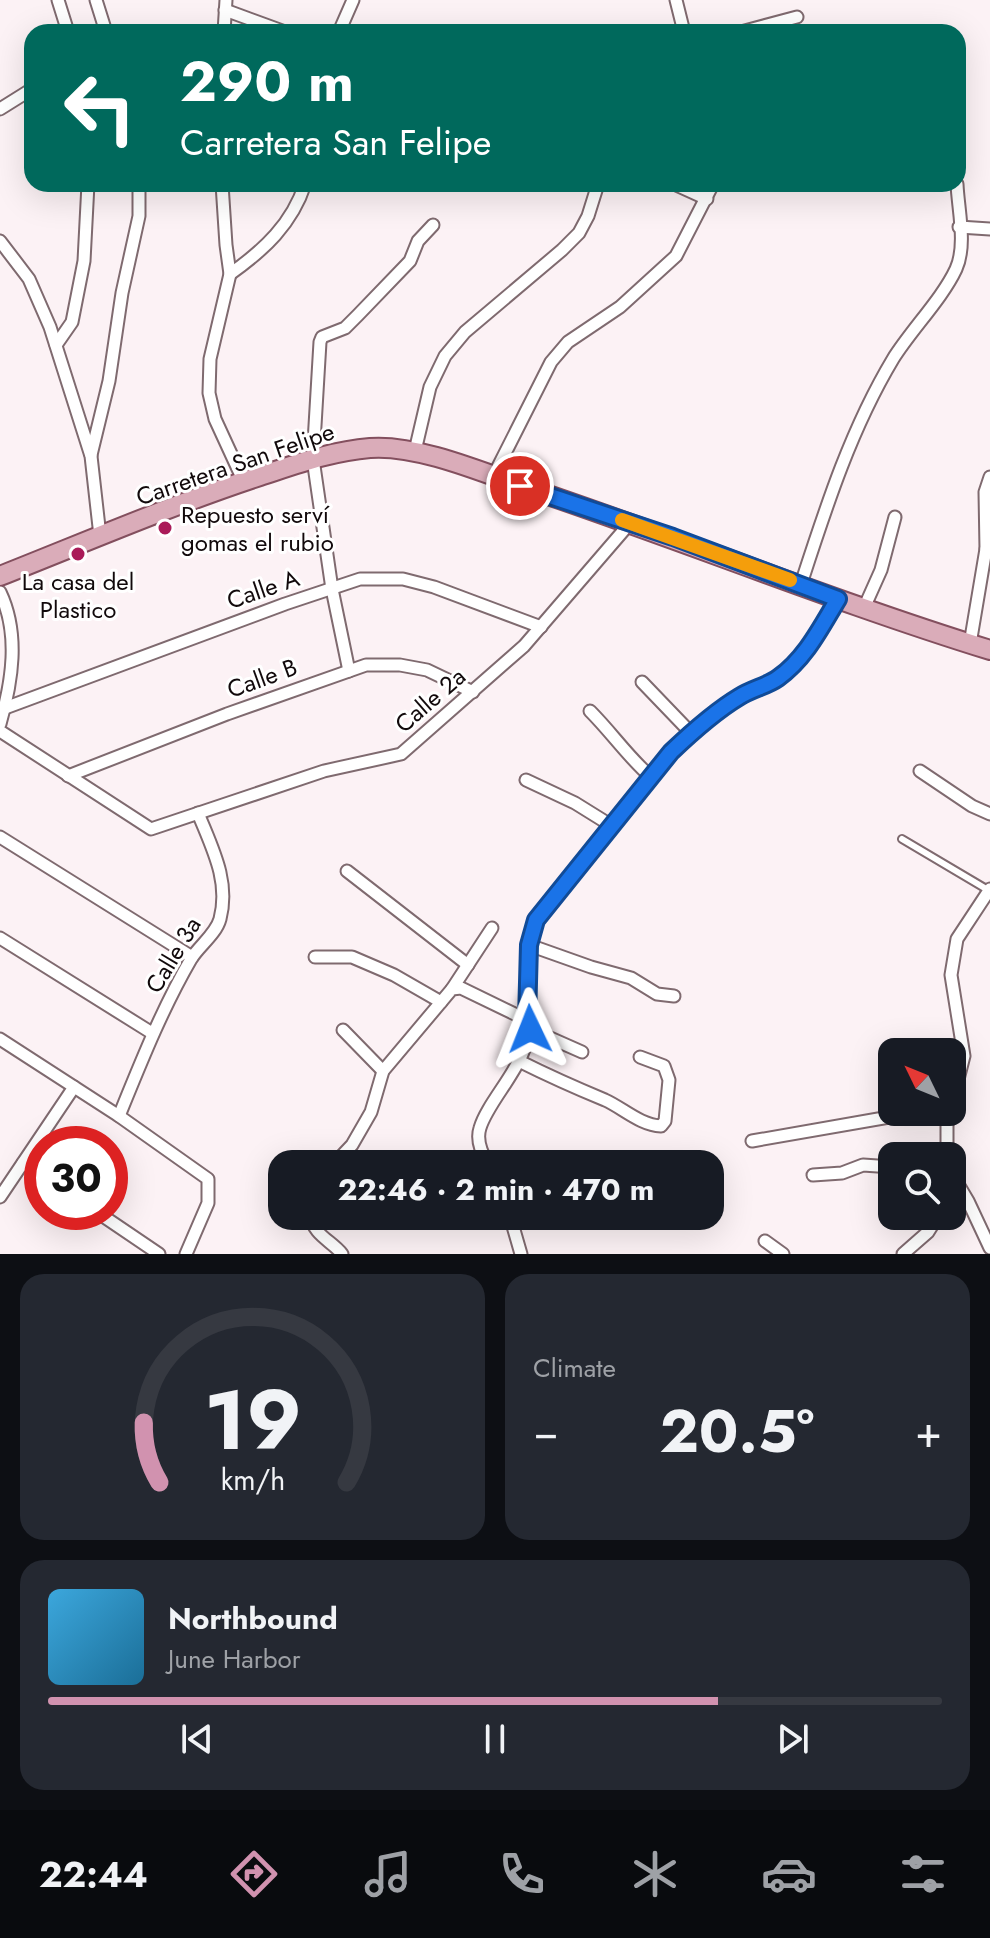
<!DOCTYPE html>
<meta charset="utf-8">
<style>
body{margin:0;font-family:Jost,sans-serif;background:#242831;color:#f1f3f6;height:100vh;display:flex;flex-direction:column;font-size:30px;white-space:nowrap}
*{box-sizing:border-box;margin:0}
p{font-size:26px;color:#9ea1a6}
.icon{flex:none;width:44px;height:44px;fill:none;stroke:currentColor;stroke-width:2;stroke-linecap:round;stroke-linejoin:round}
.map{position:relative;height:1254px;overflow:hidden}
.panel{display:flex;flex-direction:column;gap:20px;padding:20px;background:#0d0f14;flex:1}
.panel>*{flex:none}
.hud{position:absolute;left:24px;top:24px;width:942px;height:168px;border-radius:24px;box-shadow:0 8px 32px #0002;background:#00695c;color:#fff;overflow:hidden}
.needle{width:52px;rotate:313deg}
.fabs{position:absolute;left:878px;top:1038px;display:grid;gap:16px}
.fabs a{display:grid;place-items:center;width:88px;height:88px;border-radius:16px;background:#171b24;box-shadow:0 8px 32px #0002;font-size:40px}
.speed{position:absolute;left:24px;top:1126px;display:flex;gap:16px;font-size:40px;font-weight:700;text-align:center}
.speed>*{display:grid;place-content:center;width:104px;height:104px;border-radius:50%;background:#171b24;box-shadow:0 8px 32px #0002;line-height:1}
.speed .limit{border:12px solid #d22;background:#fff;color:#111}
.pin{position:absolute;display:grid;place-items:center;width:68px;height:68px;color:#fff;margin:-34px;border:4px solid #fff;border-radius:50%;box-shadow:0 2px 8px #0007}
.me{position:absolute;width:88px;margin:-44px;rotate:358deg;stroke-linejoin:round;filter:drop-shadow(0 0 6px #0008)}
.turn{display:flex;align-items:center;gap:28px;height:168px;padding:0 24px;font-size:36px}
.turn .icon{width:104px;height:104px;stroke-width:2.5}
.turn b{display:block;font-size:56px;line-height:68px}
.big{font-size:60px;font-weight:700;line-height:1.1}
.panel .tile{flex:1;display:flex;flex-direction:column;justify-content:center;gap:12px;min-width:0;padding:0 28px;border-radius:24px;background:#242831}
.panel .dial{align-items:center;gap:0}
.dial svg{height:208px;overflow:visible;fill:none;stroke:#363941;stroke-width:7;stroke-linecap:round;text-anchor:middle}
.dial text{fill:#f1f3f6;stroke:none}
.song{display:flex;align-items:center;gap:24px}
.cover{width:96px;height:96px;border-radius:12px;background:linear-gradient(135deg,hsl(200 70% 55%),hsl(200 70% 35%))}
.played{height:8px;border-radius:4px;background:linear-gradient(90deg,#d192af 75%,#363941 75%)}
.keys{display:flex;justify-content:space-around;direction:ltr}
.heat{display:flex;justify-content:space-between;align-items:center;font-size:44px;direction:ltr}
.panel .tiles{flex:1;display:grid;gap:20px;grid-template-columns:1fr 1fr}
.tile:last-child{grid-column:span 2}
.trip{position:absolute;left:268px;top:1150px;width:456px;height:80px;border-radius:24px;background:#171b24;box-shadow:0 8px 32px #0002;font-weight:700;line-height:80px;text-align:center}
.menu{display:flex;height:128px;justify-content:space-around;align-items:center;background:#090b0e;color:#9ea1a6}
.menu .icon{width:56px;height:56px}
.menu .on{color:#d192af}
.menu b{font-size:36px;color:#f1f3f6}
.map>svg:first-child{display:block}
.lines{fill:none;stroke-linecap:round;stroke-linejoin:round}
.lane-casing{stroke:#7f6a6f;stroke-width:10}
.street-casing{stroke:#7f6a6f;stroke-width:15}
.primary-casing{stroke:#834f5e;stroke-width:22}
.lane{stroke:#fff;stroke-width:6}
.street{stroke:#fff;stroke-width:11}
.primary{stroke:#daacb9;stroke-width:18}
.route-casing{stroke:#114b97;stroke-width:20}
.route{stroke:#1a73e8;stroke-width:14}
.slow{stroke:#f59e0b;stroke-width:14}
.poi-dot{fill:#aa1b59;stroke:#fff;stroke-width:3}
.labels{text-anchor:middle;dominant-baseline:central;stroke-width:6;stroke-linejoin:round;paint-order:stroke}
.street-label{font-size:24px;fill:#11090b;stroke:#fff}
.poi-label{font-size:24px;fill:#11090b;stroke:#fff;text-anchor:start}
</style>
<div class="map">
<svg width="990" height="1254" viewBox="0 0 990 1254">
<rect width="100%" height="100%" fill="#fcf2f5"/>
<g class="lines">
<g class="lane-casing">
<polyline id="lane" points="902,839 988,890"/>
</g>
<g class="street-casing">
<g id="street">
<polyline points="58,0 68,32"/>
<polyline points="96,0 106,32"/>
<polyline points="676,0 684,32"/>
<polyline points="225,10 285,32"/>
<polyline points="224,32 226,0"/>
<polyline points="339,32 353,0"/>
<polyline points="741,32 797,17"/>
<polyline points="0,109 32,89"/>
<polyline points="222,184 226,245 230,274 210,359 209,393 215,419 244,482"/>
<polyline points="674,184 707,199"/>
<polyline points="959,227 990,229"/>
<polyline points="0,241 29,279 50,327 91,456 100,536"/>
<path d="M230,274C264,250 292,224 305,184"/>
<polyline points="56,345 72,322 84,261 88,184"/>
<polyline points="415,451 430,387 445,356 465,332 562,250 579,233 588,216 598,184"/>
<polyline points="91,455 109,381 122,293 139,216 139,184"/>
<polyline points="493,477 551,362 568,342 620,307 676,256 713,184"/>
<polyline points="986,549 985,492 990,477"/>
<path d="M801,584C826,507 851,429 893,359C911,330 942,299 956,269C967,245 958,209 957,184"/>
<path d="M0,592C20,634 12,682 0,724"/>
<polyline points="864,608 881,570 895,517"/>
<polyline points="970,644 986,549 990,543"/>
<polyline points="349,671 332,589 313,459 320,342 322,337 345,328 358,315 410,261 418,241 433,225"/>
<polyline points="642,682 691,733"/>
<polyline points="5,708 285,604 360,579 403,579 434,587 541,627"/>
<path d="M590,711C612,733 628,757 651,777"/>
<polyline points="0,731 151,829 324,771 401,754 524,646 630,523"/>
<polyline points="920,771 972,806 990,814"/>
<polyline points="68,776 227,714 366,665 400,665 427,670 473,692"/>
<polyline points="526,780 575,803 612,826"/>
<polyline points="0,837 192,957"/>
<polyline points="347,871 468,965"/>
<polyline points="0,938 152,1033"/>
<polyline points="529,945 591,967 631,978 657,994 674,996"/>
<polyline points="315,957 352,957 394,975 441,1002"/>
<polyline points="452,989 492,928"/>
<polyline points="530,1029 582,1052"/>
<polyline points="343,1030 383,1071"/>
<polyline points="0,1039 119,1116 208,1179 208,1203 186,1254"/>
<path d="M519,1061C547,1075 576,1088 605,1100C623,1108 640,1125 661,1126L665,1121L669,1080L664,1066L640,1057"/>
<polyline points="952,1103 964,1056 951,975 957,939 990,889"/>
<path d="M119,1116C141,1062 162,1009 191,959C199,946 216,934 220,919C230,881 212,848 198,813"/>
<polyline points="752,1141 918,1112 949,1116"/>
<polyline points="947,1156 947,1125 950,1113"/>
<polyline points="23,1163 42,1175"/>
<polyline points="334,1164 352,1145 371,1112 383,1071 452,989 461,988 527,1020"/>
<path d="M488,1164C482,1154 476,1140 480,1128C489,1097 536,1056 527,1020L529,945L536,920L671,752L691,733L741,695L777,679L804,654L838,599"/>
<polyline points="952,1174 968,1201 990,1248"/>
<polyline points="813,1175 842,1173 863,1165 892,1167"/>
<polyline points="0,1197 74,1087"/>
<polyline points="97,1212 159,1254"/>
<path d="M311,1216C313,1235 332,1241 342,1254"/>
<polyline points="510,1216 521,1254"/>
<polyline points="765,1241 783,1254"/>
<polyline points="903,1254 928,1232 938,1216"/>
</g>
</g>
<g class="primary-casing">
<path id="primary" d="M0,576C86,542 172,505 260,476C297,464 332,451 370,448C420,444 491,476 539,492C690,543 838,603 990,650"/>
</g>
<use href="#lane" class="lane"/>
<use href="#street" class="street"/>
<use href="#primary" class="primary"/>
</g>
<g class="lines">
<g class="route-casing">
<path id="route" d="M520,486L673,537L838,599C821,627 806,658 778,678C767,686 751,689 739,697C714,712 692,732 671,752L536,920L529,945L527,1020L530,1029"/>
</g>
<use href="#route" class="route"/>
<polyline class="slow" points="622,520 790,580"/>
</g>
<g class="poi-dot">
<circle cx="165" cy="528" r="8"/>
<circle cx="78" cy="554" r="8"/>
</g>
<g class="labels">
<g class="street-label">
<text transform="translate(235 464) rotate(-19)">Carretera San Felipe</text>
<text transform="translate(263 589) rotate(-19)">Calle A</text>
<text transform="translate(262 678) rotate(-20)">Calle B</text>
<text transform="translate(430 700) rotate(-41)">Calle 2a</text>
<text transform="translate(173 955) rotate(-59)">Calle 3a</text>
</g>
<g class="poi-label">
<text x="181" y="514">Repuesto serví<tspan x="181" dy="28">gomas el rubio</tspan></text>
<text x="78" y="581" text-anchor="middle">La casa del<tspan x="78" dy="28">Plastico</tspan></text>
</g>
</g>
</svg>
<div class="fabs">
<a><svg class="needle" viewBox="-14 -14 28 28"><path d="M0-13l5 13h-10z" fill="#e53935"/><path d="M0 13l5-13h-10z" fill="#9ea1a6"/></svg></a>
<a><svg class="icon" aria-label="search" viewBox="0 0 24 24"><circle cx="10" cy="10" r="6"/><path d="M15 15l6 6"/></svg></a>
</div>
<div class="speed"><div class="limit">30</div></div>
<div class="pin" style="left:520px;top:486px;background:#d93025"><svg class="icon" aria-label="arrive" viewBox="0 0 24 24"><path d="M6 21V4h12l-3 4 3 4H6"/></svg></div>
<svg class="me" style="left:530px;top:1029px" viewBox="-20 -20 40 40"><path d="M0-17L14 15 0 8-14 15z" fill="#1a73e8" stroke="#fff" stroke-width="4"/></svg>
<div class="trip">22:46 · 2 min · 470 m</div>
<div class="hud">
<div class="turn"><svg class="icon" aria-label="left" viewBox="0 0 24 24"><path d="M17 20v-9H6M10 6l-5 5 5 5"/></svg><div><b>290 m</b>Carretera San Felipe</div></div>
</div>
</div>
<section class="panel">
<div class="tiles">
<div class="tile dial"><svg viewBox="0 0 100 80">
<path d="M14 69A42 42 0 1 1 86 69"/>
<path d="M14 69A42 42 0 0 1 8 46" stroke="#d192af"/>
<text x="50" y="56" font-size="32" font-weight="700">19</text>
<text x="50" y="72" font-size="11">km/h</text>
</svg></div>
<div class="tile"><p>Climate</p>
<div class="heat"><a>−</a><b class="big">20.5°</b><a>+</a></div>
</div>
<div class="tile">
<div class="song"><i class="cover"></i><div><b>Northbound</b><p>June Harbor</p></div></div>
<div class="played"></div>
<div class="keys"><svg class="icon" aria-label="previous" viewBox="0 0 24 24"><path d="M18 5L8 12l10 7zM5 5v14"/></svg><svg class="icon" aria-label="pause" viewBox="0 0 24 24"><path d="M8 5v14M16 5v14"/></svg><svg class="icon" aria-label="next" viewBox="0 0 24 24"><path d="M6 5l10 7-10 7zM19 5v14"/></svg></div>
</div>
</div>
</section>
<nav class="menu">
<b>22:44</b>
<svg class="icon on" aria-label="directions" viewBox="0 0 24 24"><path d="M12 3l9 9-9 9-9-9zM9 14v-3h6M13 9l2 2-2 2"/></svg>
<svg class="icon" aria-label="music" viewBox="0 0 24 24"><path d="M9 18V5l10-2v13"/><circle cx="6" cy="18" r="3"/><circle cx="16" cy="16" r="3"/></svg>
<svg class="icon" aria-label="phone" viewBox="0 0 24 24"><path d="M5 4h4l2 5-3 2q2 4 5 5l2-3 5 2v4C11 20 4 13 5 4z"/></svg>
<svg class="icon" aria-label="climate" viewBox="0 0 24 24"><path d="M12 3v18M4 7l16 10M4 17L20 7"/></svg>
<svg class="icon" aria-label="car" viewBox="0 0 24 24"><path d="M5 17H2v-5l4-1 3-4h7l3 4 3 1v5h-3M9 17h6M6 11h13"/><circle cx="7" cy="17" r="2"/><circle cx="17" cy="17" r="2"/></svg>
<svg class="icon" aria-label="filters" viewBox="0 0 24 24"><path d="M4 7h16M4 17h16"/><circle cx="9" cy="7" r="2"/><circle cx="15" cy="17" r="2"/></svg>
</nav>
